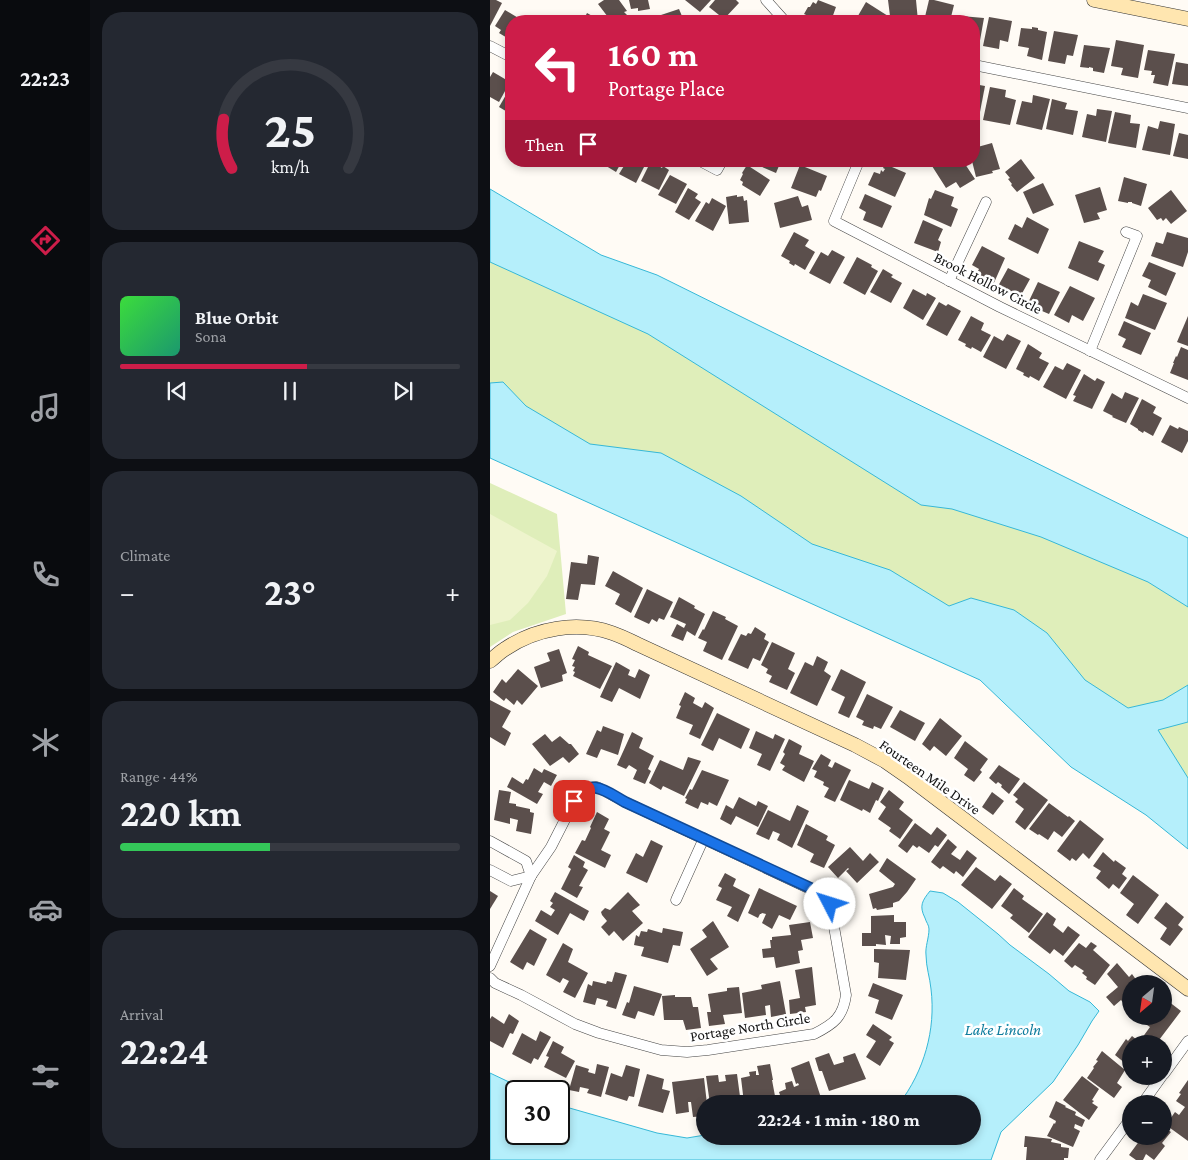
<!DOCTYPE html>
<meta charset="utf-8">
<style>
body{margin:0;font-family:"Crimson Pro",serif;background:#242831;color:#f1f3f6;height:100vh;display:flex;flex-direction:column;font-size:19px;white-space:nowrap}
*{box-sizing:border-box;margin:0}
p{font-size:16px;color:#9ea1a6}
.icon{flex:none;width:28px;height:28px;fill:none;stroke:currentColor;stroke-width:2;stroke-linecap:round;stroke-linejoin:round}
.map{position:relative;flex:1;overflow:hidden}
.details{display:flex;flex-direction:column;gap:12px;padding:12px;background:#0d0f14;width:400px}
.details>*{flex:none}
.banner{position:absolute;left:15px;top:15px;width:475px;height:152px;border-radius:20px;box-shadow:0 2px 8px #0003;background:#cd1d49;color:#fff;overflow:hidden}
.needle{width:32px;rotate:209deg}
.fabs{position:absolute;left:632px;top:975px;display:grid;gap:10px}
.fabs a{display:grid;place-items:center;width:50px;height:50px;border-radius:50%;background:#171b24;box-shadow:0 2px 8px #0003;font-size:25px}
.speed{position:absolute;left:15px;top:1080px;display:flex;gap:10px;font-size:25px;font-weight:700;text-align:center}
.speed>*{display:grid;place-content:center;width:65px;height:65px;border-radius:50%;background:#171b24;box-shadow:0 2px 8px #0003;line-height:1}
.speed .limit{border:2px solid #111;border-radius:8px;background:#fff;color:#111}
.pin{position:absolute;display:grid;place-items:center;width:42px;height:42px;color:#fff;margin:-21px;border-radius:10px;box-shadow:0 2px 8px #0006}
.me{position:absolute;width:55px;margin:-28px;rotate:310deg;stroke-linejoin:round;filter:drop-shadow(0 0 4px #0008)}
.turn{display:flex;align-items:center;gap:18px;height:105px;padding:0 20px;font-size:22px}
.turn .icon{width:65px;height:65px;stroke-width:2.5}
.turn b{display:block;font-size:35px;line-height:42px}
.then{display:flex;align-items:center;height:48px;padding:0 20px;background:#0003;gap:10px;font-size:19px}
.big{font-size:38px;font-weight:700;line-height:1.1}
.details .widget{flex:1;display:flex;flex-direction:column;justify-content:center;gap:8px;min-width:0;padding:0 18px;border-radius:20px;background:#242831}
.details .dial{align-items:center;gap:0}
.dial svg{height:130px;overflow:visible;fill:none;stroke:#363941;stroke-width:7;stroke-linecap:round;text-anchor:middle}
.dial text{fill:#f1f3f6;stroke:none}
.song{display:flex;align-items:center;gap:15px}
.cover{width:60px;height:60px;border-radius:8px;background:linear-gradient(135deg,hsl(120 70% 55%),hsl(160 70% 35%))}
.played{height:5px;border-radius:2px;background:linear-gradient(90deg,#cd1d49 55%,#363941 55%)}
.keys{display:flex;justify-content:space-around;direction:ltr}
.heat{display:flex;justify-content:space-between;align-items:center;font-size:28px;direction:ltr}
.charge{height:8px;border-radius:4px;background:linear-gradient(90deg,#34c759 44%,#363941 0)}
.trip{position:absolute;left:206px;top:1095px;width:285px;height:50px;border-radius:25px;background:#171b24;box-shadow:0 2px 8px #0003;font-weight:700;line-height:50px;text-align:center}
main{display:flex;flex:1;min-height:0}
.dock{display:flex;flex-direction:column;width:90px;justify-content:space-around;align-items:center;background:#090b0e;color:#9ea1a6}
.dock .icon{width:35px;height:35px}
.dock .active{color:#cd1d49}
.dock b{font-size:22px;color:#f1f3f6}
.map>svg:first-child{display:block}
.green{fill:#dfeeba}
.pitch{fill:#eef4cd}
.water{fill:#b5effb;stroke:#36b8d7}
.building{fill:#5b4f4c}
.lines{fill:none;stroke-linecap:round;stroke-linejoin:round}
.street-casing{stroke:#444;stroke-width:11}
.secondary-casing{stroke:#333;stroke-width:15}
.street{stroke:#fff;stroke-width:10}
.secondary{stroke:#ffe6b0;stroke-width:14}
.route-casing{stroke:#114b97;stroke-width:12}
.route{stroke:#1a73e8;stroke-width:9}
.labels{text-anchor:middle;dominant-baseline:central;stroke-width:5;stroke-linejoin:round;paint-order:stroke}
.street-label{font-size:15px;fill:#111;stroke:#fff}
.water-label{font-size:16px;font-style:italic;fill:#0f7d9e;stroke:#fff}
</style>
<main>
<nav class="dock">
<b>22:23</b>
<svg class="icon active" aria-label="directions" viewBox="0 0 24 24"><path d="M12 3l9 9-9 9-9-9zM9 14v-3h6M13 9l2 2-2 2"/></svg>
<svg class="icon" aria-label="music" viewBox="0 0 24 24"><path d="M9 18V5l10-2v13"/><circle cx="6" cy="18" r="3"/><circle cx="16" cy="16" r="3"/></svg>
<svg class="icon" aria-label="phone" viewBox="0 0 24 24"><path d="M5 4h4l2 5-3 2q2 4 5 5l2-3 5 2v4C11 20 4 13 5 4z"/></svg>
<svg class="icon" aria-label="climate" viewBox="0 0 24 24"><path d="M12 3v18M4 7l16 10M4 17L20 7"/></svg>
<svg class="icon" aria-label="car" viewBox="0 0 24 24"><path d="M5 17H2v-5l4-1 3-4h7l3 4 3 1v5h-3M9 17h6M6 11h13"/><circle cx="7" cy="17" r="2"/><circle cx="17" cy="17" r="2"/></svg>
<svg class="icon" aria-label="filters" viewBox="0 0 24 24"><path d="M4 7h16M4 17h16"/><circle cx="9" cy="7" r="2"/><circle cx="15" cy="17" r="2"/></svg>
</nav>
<section class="details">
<div class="widget dial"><svg viewBox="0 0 100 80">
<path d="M14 69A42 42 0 1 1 86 69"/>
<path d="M14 69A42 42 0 0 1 9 39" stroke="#cd1d49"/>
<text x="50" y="56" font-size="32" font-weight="700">25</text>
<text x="50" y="72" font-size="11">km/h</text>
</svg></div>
<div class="widget">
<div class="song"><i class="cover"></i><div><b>Blue Orbit</b><p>Sona</p></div></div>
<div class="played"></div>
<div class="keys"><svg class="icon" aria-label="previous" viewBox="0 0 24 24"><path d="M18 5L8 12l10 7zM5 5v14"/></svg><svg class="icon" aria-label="pause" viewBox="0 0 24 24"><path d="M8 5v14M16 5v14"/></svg><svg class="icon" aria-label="next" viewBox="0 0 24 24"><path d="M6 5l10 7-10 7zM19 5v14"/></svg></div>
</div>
<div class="widget"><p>Climate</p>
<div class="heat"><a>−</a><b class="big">23°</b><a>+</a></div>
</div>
<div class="widget"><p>Range · 44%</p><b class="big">220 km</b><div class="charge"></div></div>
<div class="widget"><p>Arrival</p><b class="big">22:24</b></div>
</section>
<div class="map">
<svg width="698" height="1160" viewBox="0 0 698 1160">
<rect width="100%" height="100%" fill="#fffbf5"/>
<g class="green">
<polygon points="0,238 698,589 698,795 0,404"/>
<polygon points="0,483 67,514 76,614 23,632 0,647"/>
</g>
<polygon class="pitch" points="0,514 67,551 57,576 38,603 20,620 0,625"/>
<g class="water">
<polygon points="0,189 111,255 167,275 698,538 698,607 658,582 551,537 462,509 431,505 158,334 0,262"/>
<polygon points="13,382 36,406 100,444 171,453 251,496 322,544 400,570 459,606 481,598 524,610 557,633 595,680 638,708 673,700 698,685 698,722 668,730 698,778 698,849 656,815 581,767 490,680 0,458 0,383"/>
<path d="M440,891L453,893L468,902L508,934L520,945L559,974L579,991L600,1002L609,1011L602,1021L588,1045L563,1082L511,1132L501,1160H0V1073L38,1091H26V1134H69V1105L167,1133L197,1138L215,1135V1136H322L334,1138H369L372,1136H482V1104H409C434,1071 446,1030 441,989C440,978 436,967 436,955C435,947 439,938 439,929C439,925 436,922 435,918C429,906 432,901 440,891Z"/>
</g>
<g class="building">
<polygon points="0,0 6,0 12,3 0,26"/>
<polygon points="114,0 129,0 137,11 134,12 138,16 130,21 121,21 108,4"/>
<polygon points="139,0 158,0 160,9 148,11 148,8 141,9"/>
<polygon points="195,0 221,0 210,12"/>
<polygon points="225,0 246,0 249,3 234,19 219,7"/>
<polygon points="328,0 346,7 341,21 329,21 314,14 318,7 320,7 323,2 326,4"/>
<polygon points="398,0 426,0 428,21 411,21 411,19 408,19 408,16 400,16"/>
<polygon points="439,0 444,0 464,5 460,21 434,21"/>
<polygon points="376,2 398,16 395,21 365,21"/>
<polygon points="189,9 194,21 170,21 168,16"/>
<polygon points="15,10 30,19 29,21 21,21 21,35 19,39 9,33 11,30 5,26"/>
<polygon points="97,13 111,21 93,21"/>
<polygon points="45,15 56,21 33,21 35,17 42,20"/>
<polygon points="471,16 494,18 489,46 484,45 484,21 470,21"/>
<polygon points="499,17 522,21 518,42 510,40 509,49 493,46"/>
<polygon points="542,27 548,28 548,30 557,32 552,60 537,56 539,48 528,46 531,28 542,29"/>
<polygon points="564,31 588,35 583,56 577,55 575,64 558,61"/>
<polygon points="626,40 654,45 648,78 631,75 633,68 621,66"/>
<polygon points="594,45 620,48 614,73 603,71 603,68 599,67 599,68 590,67"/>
<polygon points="658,50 685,54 678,86 663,83 665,75 661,75 662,71 654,70"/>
<polygon points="686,62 698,64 698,86 682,84"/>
<polygon points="3,72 20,82 9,102 0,97 0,77"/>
<polygon points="484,84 495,86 489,117 484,116"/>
<polygon points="500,87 516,90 515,97 526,100 520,125 493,120"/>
<polygon points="20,88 21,89 21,114 9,107"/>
<polygon points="543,95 560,99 552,130 526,124 532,101 542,103"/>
<polygon points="562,99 577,103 575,109 588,111 583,135 556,129"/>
<polygon points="607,109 622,111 616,142 592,137 597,114 606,116"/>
<polygon points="625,112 641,115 640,123 650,124 646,148 618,143"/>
<polygon points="670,121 685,124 680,155 652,150 658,126 668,129"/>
<polygon points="689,133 698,135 698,159 683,156"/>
<polygon points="502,143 510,169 502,171 503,173 486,177 482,161 484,161 484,148"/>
<polygon points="531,159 545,178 527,192 521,185 522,184 518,179 520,178 515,172"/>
<polygon points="108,161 132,161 126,172"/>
<polygon points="137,161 157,161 146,183 129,174"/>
<polygon points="161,161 172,168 173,166 179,170 169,190 151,181"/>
<polygon points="258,161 291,161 286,173"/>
<polygon points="450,161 473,161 485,179 470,188 466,182 456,188 442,166"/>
<polygon points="395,164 416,173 405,197 378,185 384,172 390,174 391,170 393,172 395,169 393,168"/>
<polygon points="257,165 280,180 270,196 252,185 253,182 250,180 253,174 252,173"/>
<polygon points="310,165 337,176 331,191 329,190 326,197 301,188"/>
<polygon points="180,175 197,184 186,204 168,195"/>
<polygon points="634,177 657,184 651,206 642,203 642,202 638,202 638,203 628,201"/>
<polygon points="553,183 564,205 543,214 533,192"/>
<polygon points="610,187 617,210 607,213 610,219 594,223 585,195"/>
<polygon points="198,188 208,194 205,198 211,202 199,220 185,212"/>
<polygon points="445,190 464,197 461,206 468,209 461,227 434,215 439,198 441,199"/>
<polygon points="681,190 697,211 681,224 676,218 673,221 671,218 667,220 658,208"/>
<polygon points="375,194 402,206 392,228 373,220 376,212 369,208"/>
<polygon points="247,195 247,197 253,196 254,201 257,200 259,222 239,224 236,197"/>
<polygon points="308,196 312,207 318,205 322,220 290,228 284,203"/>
<polygon points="222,198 236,206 223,231 205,221 216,202 219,204"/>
<polygon points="537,217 559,229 548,254 518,239 525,224 532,228"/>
<polygon points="433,220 453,229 448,240 451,242 448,252 424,243"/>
<polygon points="304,232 319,240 315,246 325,252 315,270 305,264 304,266 299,263 300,261 291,256"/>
<polygon points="677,232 698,238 698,252 693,267 661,256 666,242 673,244"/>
<polygon points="589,241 614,251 608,262 615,265 608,281 578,268"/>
<polygon points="492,246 515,258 503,285 488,278 491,272 488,271 489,269 482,265"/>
<polygon points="342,250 355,257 340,284 319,273 331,252 338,256"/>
<polygon points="367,257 382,265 381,267 388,271 375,295 353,283"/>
<polygon points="659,262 686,273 676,296 658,287 661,280 652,276"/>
<polygon points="518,268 540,279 530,297 522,293 521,295 516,292 515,293 507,288"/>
<polygon points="393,269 403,275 401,277 412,283 401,303 380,292"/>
<polygon points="548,282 570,292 559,314 552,311 552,310 538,303"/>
<polygon points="580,286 605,298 593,321 582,315 579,323 564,315"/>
<polygon points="423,289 436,296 437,293 446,298 433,320 413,308"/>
<polygon points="653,294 677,303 665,330 635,318 641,302 648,306"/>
<polygon points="449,302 456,306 458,304 471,311 457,336 436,325"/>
<polygon points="481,316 494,323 491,330 501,335 491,352 482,347 481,349 475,346 476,344 468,340"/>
<polygon points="698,316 698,346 687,342"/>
<polygon points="634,321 661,333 651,355 632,347 636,339 628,335"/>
<polygon points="517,334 531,341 516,369 493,357 504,336 513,341"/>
<polygon points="538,344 552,353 549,358 559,363 549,381 540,376 539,378 533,375 534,373 526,369"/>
<polygon points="691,347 698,350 698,380 680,373 684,363 683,363 686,356 687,357"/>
<polygon points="577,363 591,370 576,399 553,387 565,366 573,370"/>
<polygon points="594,374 605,381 607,378 615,382 602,409 583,401 586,396 583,395"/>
<polygon points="635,392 649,398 636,423 622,417 623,416 613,411 622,393 632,399"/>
<polygon points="652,399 666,407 663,413 672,418 663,436 654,431 653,433 648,430 648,429 640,424"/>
<polygon points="680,425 688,429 689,427 698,431 698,441 692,453 671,442"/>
<polygon points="98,555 109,557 105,585 91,584 88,600 76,599 81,562 97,564"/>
<polygon points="123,571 153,588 141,613 125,604 130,594 115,586"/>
<polygon points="157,589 183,602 174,620 169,618 167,622 162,619 159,624 144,617"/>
<polygon points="189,597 205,606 204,608 215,614 205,636 197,631 193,641 181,636 187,624 194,628 196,624 180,617"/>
<polygon points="223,611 236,617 235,619 248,626 232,660 213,651 217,642 208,638 213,629 214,630"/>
<polygon points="265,627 276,634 274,639 279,642 270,661 263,658 258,669 238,660 251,634 256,636 258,633 261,634"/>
<polygon points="282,642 305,653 298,669 305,673 297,690 279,682 282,676 276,673 278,669 271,665"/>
<polygon points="88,646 99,652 98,655 122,666 110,689 83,676 85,672 83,671 85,667 82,666 85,660 82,659"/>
<polygon points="69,649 77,673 72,675 73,681 51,688 44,667 60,661 57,653"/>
<polygon points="327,656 338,662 334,671 341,676 327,706 300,693 315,662 323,666"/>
<polygon points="126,662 140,670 138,675 145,678 149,669 160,675 150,699 129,688 122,702 110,697"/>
<polygon points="28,669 48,686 32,705 27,700 24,705 16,698 14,701 3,692 12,679 16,683"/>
<polygon points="351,669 376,682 359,718 348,713 355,697 341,690"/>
<polygon points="195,692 205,698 203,703 212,708 215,702 224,708 210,739 199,734 203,725 186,718 191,706 189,705"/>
<polygon points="377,694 403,707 391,729 384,726 383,729 372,725 374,721 366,717"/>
<polygon points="0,700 21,711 12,727 21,733 15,746 0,737"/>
<polygon points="410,710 435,723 425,741 400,727"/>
<polygon points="227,713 260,729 251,749 229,738 223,751 211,745"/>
<polygon points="450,718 472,736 456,756 444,746 440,751 432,744"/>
<polygon points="113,726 134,734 128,755 111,749 107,758 96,754 107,730 111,732"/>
<polygon points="266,731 283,739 285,734 295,739 280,771 267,765 272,754 259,748"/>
<polygon points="142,732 153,738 149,748 164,756 158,769 161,771 155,784 143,779 147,770 139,765 136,769 127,765"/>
<polygon points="55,734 62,742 70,736 79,744 81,744 89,754 79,763 73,757 60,766 42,744"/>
<polygon points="299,739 312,746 309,754 324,761 314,782 292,770 295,766 290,763 295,754 293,752"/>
<polygon points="475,741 498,759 490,770 492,772 484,782 474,775 478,769 464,758"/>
<polygon points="331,754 341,760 338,766 342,768 345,762 361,770 345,802 334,797 339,788 333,785 334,782 324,777 327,771 322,769"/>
<polygon points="198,757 211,761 194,796 173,786 171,790 159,783 170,760 193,770"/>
<polygon points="509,765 530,779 519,794 511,787 512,785 508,782 506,784 499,778"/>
<polygon points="44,768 52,773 54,769 67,775 61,786 54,782 48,792 53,794 47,804 17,787 22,777 33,784 36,779 38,780"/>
<polygon points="212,770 239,780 227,806 219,802 218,805 211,802 208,809 195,803 197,799 195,798 200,789 202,790"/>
<polygon points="359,780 379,789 382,782 394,788 388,801 386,800 380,813 373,809 372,811 350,800"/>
<polygon points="534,782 558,800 535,830 525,822 534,809 525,802 528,799 523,795"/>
<polygon points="9,790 21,792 19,803 26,804 26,806 40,809 40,812 44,813 41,834 26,831 28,820 20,818 20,824 4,820"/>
<polygon points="399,790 414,802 409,809 423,820 410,839 399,831 401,828 388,819 396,807 390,802"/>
<polygon points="502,792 514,801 503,815 492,807"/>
<polygon points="249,797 266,806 268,801 278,806 268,827 246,816 241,825 230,819 236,805 243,809"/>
<polygon points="559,803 578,817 579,816 585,821 572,837 564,831 558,840 549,834 548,835 539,829"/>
<polygon points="307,805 319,811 302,848 287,840 290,834 283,831 279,840 266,834 278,810 300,821"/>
<polygon points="107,812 119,819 114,829 120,832 111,850 121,855 115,868 85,853 92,840 95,841 101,828 100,827"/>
<polygon points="590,820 614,839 599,859 593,853 586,861 582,858 580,861 567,851"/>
<polygon points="425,823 441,835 447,827 457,835 448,847 445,845 439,853 429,846 427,848 423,845 417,853 408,846"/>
<polygon points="316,824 338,836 336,840 345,845 334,868 320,862 324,854 307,845"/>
<polygon points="458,839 467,847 461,854 470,860 477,850 487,858 473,877 466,871 464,874 453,866 450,869 441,862"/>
<polygon points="161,840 173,846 157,883 136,873 146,853 153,857"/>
<polygon points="360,847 373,861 380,853 389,862 367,883 356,871 359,869 358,868 348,878 338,867"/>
<polygon points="613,852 624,862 625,860 636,868 632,874 637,878 629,889 623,884 619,889 606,878 611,871 603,866"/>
<polygon points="84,855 95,862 93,867 98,870 89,886 93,887 87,898 71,889 81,869 78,867"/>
<polygon points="397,858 426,879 417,892 409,901 403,903 403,907 387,910 386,908 383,909 379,894 403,887 405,884 389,871"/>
<polygon points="486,867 505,881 510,875 522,884 502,909 471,885"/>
<polygon points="235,873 246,879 243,886 260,895 248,922 237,916 242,907 226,900 232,888 228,886"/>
<polygon points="643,875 669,895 648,924 636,915 644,904 630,893"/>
<polygon points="269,888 307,906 300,920 289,915 282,929 272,923 276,914 272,913 271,914 270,914 268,918 258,913"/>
<polygon points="524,888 534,896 532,899 553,914 539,933 520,918 523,915 511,906"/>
<polygon points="0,891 8,896 0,909"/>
<polygon points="65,892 99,911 94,921 80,913 68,935 45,921 51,910 61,916 65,910 60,907 63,903 60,901"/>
<polygon points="138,892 150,905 142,911 153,923 133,941 124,931 119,936 111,927 117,921 112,915 111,912 115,908 120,910"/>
<polygon points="676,902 694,917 688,925 693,929 680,946 670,939 677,928 664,918"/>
<polygon points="557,912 566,919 563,925 573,933 578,926 590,935 573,956 564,949 560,954 538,937"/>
<polygon points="404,915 404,922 416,922 416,937 410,938 410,944 400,944 401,936 395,935 396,945 386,944 386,946 372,946 372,933 381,933 381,916"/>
<polygon points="223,921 239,947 220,959 228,969 217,976 200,949 217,937 212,930"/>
<polygon points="320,922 323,938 311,940 313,950 308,951 310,963 286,968 284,957 273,958 272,949 281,948 280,940 282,940 282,937 301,935 299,925"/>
<polygon points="173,928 193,932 190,946 183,945 178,963 151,956 154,947 144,945 146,935 149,937 151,931 157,932 158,929 172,933"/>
<polygon points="40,929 57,939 44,966 37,962 33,970 20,962"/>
<polygon points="601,942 607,946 603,950 620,965 605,985 596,979 597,977 592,973 594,971 585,965 582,968 574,961 589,943 596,948"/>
<polygon points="73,943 83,949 78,962 98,973 85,998 73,992 79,981 73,978 70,983 56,975"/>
<polygon points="384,949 420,950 416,980 388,978 389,963 384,962"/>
<polygon points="627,963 639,977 642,974 647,981 646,982 647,984 641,984 641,1003 637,1007 631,1000 624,1006 616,997 628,987 617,974"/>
<polygon points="322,967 326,1005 315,1007 316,1012 300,1014 299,1000 310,998 305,970"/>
<polygon points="125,972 137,975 126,1009 116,1006 118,1001 107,998 105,1005 93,1002 98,984 102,986 103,981 116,984 117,981 122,982"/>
<polygon points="290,981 296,1014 281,1017 280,1005 275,1006 276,1015 255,1018 252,993 272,989 271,985"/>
<polygon points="383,983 413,995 402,1020 385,1013 389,1000 378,996"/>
<polygon points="144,986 172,994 164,1016 148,1011 145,1019 132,1015 137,1002 139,1003"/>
<polygon points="249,987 252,1013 233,1015 235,1024 219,1026 217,1012 221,1012 218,994 237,991 237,988"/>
<polygon points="185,995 185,997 201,997 203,1007 208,1007 211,1028 196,1030 193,1020 174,1020 172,996"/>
<polygon points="674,998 691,1011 666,1044 660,1044 652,1038 660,1027 654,1023 659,1016 674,1016"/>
<polygon points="19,1014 29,1021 23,1034 20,1033 13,1048 0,1041 0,1019 2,1016 14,1024"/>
<polygon points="383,1024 402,1037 399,1040 404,1043 390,1066 376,1057 386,1041 376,1035"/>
<polygon points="50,1031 61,1037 48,1060 44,1058 41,1064 22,1054 32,1033 46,1041"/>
<polygon points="642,1036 652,1044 641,1044 641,1068 625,1055 636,1039 638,1041"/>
<polygon points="63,1041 74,1047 71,1053 85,1061 76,1078 54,1067 59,1057 56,1056"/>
<polygon points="612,1051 635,1070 627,1083 632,1087 624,1098 597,1078 604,1068 603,1067 608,1061 606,1060"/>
<polygon points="339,1053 344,1065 354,1062 353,1057 365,1053 376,1079 339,1091 332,1071 329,1071 325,1058"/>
<polygon points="319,1061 333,1104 293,1104 289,1092 296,1089 295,1083 302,1081 304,1087 309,1085 308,1083 306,1084 301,1068"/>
<polygon points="107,1064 119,1067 111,1097 97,1093 99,1089 90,1087 89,1092 79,1090 86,1065 99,1069 98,1072 105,1074"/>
<polygon points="280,1064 283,1080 282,1080 285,1096 268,1098 269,1101 254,1103 251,1078 260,1076 259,1072 266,1071 266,1075 269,1075 267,1066"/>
<polygon points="136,1065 150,1069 144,1097 139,1096 137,1101 115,1094 121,1073 132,1077"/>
<polygon points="157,1074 174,1079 172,1089 180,1091 173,1113 148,1106"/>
<polygon points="247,1074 251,1104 220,1104 216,1076 228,1075 229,1082 236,1081 235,1075"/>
<polygon points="592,1076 609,1089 602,1100 604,1101 602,1103 608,1107 599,1120 573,1100"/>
<polygon points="214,1078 217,1104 215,1104 215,1116 203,1117 201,1102 198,1102 199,1112 186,1114 182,1082"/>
<polygon points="698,1080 698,1141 676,1125 685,1112 689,1115 695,1107 686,1101 691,1094 689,1093"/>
<polygon points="566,1101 576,1106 575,1107 586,1112 585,1115 595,1120 592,1127 585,1124 584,1128 590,1131 583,1147 557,1136 564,1123 565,1124 566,1121 559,1117"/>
<polygon points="674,1127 681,1132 672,1143 675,1146 664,1160 656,1154 653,1160 646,1160 639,1155 653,1136 674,1136"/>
<polygon points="535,1136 562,1139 561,1142 571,1144 571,1147 579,1148 578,1158 574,1158 574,1160 536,1160 537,1147 534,1147"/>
</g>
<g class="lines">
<g class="street-casing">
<g id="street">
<polyline points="276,0 293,19 292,21"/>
<polyline points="0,46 21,57"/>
<polyline points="484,65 698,108"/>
<polyline points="210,161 227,170 232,161"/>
<polyline points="369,161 344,221 510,307 698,398"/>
<polyline points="459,281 496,202"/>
<polyline points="600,351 647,236 636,232"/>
<polyline points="0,841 36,861 41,876"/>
<polyline points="0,870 21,881 41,876"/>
<polyline points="186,900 214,838"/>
<path d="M0,966L41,876L61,847L88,794L96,788L107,787L135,802L333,895L340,904L356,995C353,1017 344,1024 324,1034L218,1050L197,1052L171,1050L109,1033L85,1024L31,995L5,983L0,978"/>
<polyline points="674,1074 698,1041"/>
<polyline points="652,1104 672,1076"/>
<polyline points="610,1160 641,1118"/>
</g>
</g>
<g class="secondary-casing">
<g id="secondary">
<polyline points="604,0 698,19"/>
<path d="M0,661C5,657 10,652 15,649C46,628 87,621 122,633C131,636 139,640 147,644L365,745L395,761L418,777L698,989"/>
</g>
</g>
<use href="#street" class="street"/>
<use href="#secondary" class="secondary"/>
</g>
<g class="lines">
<g class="route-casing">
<path id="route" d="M84,801C98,776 116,791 135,802L329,892L337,899L340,904"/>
</g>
<use href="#route" class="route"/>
</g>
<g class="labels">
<g class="street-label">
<text transform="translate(498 283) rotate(27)">Brook Hollow Circle</text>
<text transform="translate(440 777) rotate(35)">Fourteen Mile Drive</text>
<text transform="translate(260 1027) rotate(-9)">Portage North Circle</text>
</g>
<g class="water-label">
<text x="513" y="1029">Lake Lincoln</text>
</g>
</g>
</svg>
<div class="fabs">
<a><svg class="needle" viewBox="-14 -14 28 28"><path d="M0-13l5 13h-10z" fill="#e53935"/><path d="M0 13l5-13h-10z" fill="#9ea1a6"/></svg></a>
<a>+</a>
<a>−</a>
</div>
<div class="speed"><div class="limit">30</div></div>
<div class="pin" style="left:84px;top:801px;background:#d93025"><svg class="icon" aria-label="arrive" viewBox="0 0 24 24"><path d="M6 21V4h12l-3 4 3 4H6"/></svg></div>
<svg class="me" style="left:340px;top:904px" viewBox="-20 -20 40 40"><circle r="19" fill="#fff"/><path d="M0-13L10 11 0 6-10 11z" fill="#1a73e8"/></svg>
<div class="trip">22:24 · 1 min · 180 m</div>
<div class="banner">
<div class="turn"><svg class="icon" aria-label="left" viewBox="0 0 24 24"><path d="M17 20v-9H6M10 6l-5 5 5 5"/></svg><div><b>160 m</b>Portage Place</div></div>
<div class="then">Then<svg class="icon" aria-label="arrive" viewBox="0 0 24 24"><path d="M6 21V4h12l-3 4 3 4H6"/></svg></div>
</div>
</div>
</main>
